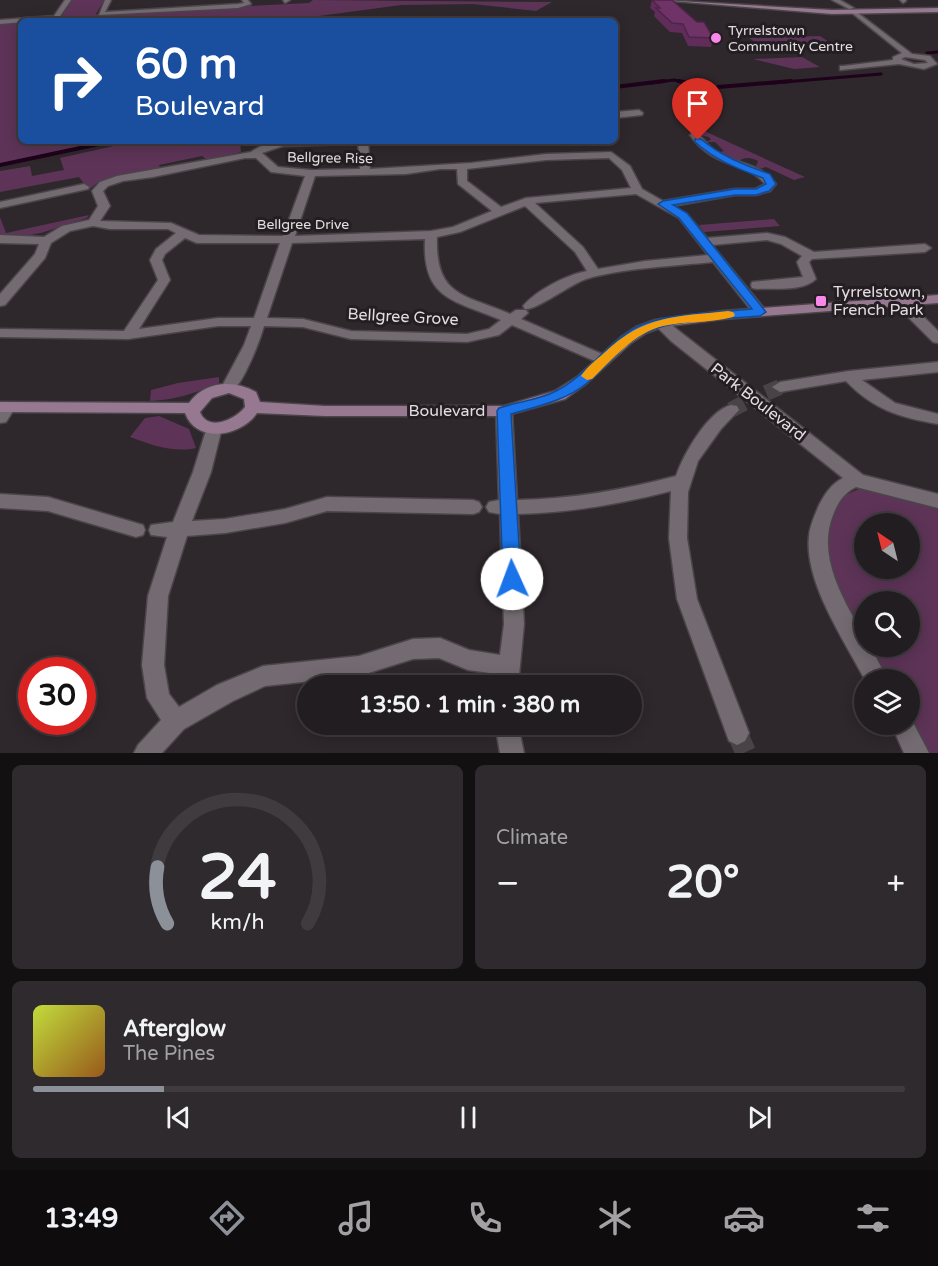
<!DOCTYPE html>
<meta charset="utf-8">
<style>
body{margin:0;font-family:"Varela Round",sans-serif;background:#2e2a2e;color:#f1f3f6;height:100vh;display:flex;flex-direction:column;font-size:22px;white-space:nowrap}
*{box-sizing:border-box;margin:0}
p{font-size:20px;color:#a2a2a5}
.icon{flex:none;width:33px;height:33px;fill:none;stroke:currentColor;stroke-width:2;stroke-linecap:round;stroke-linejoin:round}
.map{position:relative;height:753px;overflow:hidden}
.drawer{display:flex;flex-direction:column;gap:12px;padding:12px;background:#131012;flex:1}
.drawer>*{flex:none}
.banner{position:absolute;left:18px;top:18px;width:600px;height:126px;border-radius:9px;box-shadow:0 3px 15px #0003,0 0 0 2px #3f3b3f;background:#1a4fa0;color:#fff;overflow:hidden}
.needle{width:39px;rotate:325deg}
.tools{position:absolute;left:854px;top:513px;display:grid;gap:12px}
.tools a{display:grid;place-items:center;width:66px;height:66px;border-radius:50%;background:#221d21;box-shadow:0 3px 15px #0003,0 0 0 2px #3f3b3f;font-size:30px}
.speed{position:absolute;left:18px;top:657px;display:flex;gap:12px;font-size:30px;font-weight:700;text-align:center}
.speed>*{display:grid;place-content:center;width:78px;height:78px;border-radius:50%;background:#221d21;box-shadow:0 3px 15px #0003,0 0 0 2px #3f3b3f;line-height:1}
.speed .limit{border:9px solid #d22;background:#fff;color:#111}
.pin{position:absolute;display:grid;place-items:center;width:51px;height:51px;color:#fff;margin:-62px -26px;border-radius:50% 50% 50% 0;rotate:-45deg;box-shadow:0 0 6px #0007}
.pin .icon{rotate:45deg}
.me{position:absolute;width:66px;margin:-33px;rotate:358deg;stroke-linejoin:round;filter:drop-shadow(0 0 4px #0008)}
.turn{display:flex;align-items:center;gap:21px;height:126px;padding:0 18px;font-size:27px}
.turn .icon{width:78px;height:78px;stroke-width:2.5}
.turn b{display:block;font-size:42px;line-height:51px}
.big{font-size:45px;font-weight:700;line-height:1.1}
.drawer .widget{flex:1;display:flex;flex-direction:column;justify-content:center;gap:9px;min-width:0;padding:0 21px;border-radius:9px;background:#2e2a2e}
.drawer .dial{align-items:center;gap:0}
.dial svg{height:156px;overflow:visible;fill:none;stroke:#3f3b3f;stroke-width:7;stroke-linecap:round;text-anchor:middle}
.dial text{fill:#f1f3f6;stroke:none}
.song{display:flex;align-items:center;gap:18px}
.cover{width:72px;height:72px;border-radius:9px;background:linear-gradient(135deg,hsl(70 70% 55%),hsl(30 70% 35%))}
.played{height:6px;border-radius:3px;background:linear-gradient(90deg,#8c9099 15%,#3f3b3f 15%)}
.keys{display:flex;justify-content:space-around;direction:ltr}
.heat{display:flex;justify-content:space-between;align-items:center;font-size:33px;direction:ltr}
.drawer .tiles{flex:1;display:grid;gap:12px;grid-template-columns:1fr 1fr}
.widget:last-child{grid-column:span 2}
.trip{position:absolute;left:297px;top:675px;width:345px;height:60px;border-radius:30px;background:#221d21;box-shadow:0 3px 15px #0003,0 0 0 2px #3f3b3f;font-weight:700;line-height:60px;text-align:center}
.tabs{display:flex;height:96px;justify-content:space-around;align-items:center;background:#0e0c0d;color:#a2a2a5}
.tabs .icon{width:42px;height:42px}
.tabs .current{color:#8c9099}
.tabs b{font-size:27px;color:#f1f3f6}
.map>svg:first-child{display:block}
.green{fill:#5d3457;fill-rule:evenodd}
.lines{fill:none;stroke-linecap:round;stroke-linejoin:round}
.stream-far1{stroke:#1e021b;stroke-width:3}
.stream{stroke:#1e021b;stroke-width:4}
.street-tunnel-far1{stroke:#494247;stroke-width:16;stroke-dasharray:16 8;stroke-linecap:butt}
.street-tunnel{stroke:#494247;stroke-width:21;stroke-dasharray:21 10;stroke-linecap:butt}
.street-casing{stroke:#4b454a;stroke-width:3}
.secondary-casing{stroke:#4b454a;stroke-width:3}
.street{fill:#736b71;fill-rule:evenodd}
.secondary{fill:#967991;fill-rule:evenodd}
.wall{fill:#602c59}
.building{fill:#703368;stroke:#4e2449;stroke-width:1.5}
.route{fill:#1a73e8;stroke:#114b97;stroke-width:1.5}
.slow{fill:#f59e0b}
.poi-dot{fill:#f888e9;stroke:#241e23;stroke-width:2}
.labels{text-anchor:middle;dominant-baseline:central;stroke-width:6;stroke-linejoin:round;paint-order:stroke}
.far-poi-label{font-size:14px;fill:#e1dde1;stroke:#241e23;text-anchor:start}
.far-street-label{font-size:14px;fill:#e1dde1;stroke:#241e23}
.poi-label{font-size:16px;fill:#e1dde1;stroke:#241e23;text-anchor:start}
.street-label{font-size:16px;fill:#e1dde1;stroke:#241e23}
</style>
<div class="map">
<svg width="938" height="753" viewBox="0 0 938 753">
<rect width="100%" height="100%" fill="#2e272c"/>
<g class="green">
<polygon points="72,0 104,0 96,14 101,16 184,11 250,4 251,6 309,3 313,0 552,2 536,11 473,4 401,5 282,21 37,21 59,20"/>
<polygon points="21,22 21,141 113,141 0,165 0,23"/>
<polygon points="820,36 829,42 758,44 749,38"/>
<polygon points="802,57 820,67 794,69 753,59"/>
<path d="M702,130L805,177L794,180L766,167L759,169L756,166L758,161C750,157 744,157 737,162L716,153L724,151L715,142H704L711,140L709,137L698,135L699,131Z"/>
<path d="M136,141H240L241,152L207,160L202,156L159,165L161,169C137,175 106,171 89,190L79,177L0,192V171L30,166L32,176L64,170L60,158Z"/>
<path d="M89,215L87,218C58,226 30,242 0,234V217L6,233Z"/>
<polygon points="774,219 780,226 704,232 699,225"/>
<path d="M219,377V383C196,393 175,400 150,401L151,390L178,383Z"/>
<path d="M159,416L189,429L196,448C174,453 151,445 130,437L145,418Z"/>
<path d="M861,488L938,508V753H928L909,720V680L886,679L868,647L909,646V602H864V640L834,584L826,537L841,497ZM864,524H909V568H864Z"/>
</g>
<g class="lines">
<g class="stream-far1">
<polyline points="927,53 938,52"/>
<polyline points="651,83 674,80 686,83"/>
<polyline points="772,83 881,74"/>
</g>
<g class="stream">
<polyline points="679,81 687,83"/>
<polyline points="615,87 664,81"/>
<polyline points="718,87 791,81"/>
<polyline points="0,165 113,141"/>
</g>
<g class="street-tunnel-far1">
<polyline points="766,393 780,387"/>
<polyline points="731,410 744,403"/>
</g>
<polyline class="street-tunnel" points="737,733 746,753"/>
<g class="street-casing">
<g id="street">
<polygon points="65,0 71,0 58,19 0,24 0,20 54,16"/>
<polygon points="105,0 111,0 105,12 238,4 244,3 242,0 248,0 251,4 238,8 99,15"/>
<polygon points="283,0 290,0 285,3"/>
<polygon points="832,0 840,0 854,8 849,9"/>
<polygon points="900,0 906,0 906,1 903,3"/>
<path d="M854,10L912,54L930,56L937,64L924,69L899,64L840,70V66H843L893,60V57L902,53L852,13ZM905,57L925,60L928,63L914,64L901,59Z"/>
<polygon points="639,110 643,113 642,115 615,118 615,112"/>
<path d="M695,132C703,136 707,146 715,151C736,164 761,163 776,184L770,191L756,195H735L673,206L687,214L707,238L767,233L785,237L814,252L925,244L931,248L925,252L812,259L809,262L816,279C803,292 775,288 757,289L752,288L751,285L752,282L803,277L797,262L802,256L781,244L767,240L712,245L767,312L760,316L755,315L713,262C675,266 622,268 586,279C571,284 535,311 525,309L523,306C537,290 566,275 587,271L575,252L525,206L460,232L437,237C435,297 464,294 510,314L516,310H526L528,313L521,319L609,357L611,360L609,363L604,365L512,325L499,335L467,342L351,339L303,327L264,326C260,340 242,389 229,393L221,388L244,345L251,326H218L128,339L0,337V329H2L124,331L158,280L150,260L156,249L176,233L168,229H110L93,226L70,231L51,243L45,258L5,305L0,306V294L35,254L39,244L0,243V235L44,237L62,226L89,220L98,206L92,191L100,182L117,176L251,152C277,133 320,141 351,141L346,144L283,146L262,153L278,167L311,170L360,169L358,141H368L370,169L471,163L546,154L611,152L630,166L642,189L663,201L735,189H755L765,184C746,160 714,170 690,135ZM245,158H256L271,172L305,176L283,236L199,235L171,223L100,221L110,206L103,191L108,186L123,181L153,177ZM609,158L622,170L631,188L526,198L501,207L467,181V169L546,160ZM440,169H457L458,184L492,211L453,227L431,231L295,236L315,176L406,174ZM636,194L679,218L708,255L645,261L598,269L583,247L535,203ZM185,238L197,243H280L254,318H218L139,329L170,280L162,260L165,254ZM425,239C422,300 454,300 501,320L489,329L467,334L351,331L303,319L267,318L292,243Z"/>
<polygon points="84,184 89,187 88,189 0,208 0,202"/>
<polygon points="901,298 906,299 938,331 938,343 933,342 896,305 894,302"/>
<path d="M660,319L665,320L863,475L938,494V508L856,487C844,493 838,502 833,515C820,548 834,582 851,613C857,624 864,633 864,646H870L888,680H865C844,640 804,582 809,536C810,525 815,515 819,505C825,494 831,484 843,478L671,341L653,323Z"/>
<path d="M938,362V372L862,380L895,403L938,414V424C899,417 874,410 846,381L780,392L772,387L780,382L849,371Z"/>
<polygon points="7,403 13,404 15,408 6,422 0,423 0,406"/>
<path d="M731,405L737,406L739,410L721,429L698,461L688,492L687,538L697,599L749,733L745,741L737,745L729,741L677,599L669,538L671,491C620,504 570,513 518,514L524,624L518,686H496L497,674L468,670L439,658L413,659L359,676L265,686L233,701L184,729L162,753H134L138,745L161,720L147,698L142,665L148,596L167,537L151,535L149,530L151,525L173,522L193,472L208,424H220L222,428L211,472L192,521L225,519L285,509L327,497L473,500L479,502L482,507L479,512L473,514L327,511L285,523L225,533L187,536L168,596L164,665L169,694L179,707L217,685L263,666L359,656L413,639L440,638L469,650L500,655L504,624L500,514L489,512L486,507L489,502L499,500L496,411L498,407H510L512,411L517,500C572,499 623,490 676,476C683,455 708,411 731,405Z"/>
<polygon points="0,494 48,497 143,525 145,530 143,535 136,537 48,511 0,508"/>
<polygon points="909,715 929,753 904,753 891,724 909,724"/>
<polygon points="495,724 518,724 524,753 500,753"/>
</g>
</g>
<g class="secondary-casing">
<g id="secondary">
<polygon points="661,0 832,10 938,8 938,12 832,14"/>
<path d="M938,295V303L723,319L662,327L646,333L631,343L587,383L565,399L504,416H325L257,413C241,437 196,444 185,413L0,412V402L189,403C206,380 234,380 256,392L260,402L325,406H504L555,391L577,377L621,337L636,327L655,320L723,311ZM229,393L244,399L245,407C235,420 208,432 200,412L212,398Z"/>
</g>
</g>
<use href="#street" class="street"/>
<use href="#secondary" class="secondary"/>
</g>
<polygon class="wall" points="652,0 672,0 713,38 711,47 688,46 682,33 670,32 654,16 655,12 650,8"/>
<polygon class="building" points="652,0 672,0 697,22 704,22 713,38 689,37 683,24 672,23 656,8 660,8"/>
<path class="route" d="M695,139H701C722,157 745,165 770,174L776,184L769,191L756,195H735L673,205L687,213L766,312L760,316C728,319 675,319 647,332C623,343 607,367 587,383C565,401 538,406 511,414L521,579L519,585L512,587L506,585L503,579L497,411L499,408C517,402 539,400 556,391C586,376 605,345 635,328C666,312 717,313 752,309L679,218L658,204L663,201L735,189H756L766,184L763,178C738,169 715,160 695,142Z"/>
<path class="slow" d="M728,311L733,312L735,315L733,317C710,323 686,321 663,326C634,333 613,359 592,379L587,380L581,376C587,367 596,360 604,353C645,314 676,317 728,311Z"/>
<g class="poi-dot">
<circle cx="716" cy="38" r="6"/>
<rect x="815" y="295" width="12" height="12" rx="3"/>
</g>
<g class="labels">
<g class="far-poi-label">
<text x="728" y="30">Tyrrelstown<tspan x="728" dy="16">Community Centre</tspan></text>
</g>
<g class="far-street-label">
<text transform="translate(330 158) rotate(1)">Bellgree Rise</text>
<text x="303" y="224">Bellgree Drive</text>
</g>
<g class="poi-label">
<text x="833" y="292">Tyrrelstown,<tspan x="833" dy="18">French Park</tspan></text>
</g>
<g class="street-label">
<text transform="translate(403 317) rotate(3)">Bellgree Grove</text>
<text transform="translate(758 402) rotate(38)">Park Boulevard</text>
<text x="447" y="411">Boulevard</text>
</g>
</g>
</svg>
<div class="tools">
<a><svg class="needle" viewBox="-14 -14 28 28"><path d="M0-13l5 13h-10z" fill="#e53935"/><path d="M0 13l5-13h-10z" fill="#a2a2a5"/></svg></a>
<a><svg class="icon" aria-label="search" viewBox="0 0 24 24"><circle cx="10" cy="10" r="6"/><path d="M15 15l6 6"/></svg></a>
<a><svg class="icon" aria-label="layers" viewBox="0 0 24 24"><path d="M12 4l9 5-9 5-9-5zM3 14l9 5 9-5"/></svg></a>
</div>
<div class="speed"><div class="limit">30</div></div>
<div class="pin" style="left:698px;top:140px;background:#d93025"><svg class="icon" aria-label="arrive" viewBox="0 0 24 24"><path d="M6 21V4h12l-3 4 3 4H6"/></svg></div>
<svg class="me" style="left:512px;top:579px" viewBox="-20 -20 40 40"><circle r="19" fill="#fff"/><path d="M0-13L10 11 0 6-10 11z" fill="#1a73e8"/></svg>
<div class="trip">13:50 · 1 min · 380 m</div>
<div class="banner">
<div class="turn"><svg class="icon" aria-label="right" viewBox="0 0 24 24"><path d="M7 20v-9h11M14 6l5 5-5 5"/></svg><div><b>60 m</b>Boulevard</div></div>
</div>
</div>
<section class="drawer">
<div class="tiles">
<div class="widget dial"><svg viewBox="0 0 100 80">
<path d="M14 69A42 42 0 1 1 86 69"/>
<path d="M14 69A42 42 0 0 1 9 40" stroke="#8c9099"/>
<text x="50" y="56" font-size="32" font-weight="700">24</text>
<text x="50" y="72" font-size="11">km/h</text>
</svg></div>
<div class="widget"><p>Climate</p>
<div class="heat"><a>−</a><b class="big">20°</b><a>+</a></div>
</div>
<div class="widget">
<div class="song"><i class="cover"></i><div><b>Afterglow</b><p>The Pines</p></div></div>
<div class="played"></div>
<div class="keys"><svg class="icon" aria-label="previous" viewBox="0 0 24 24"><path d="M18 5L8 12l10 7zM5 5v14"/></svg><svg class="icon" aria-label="pause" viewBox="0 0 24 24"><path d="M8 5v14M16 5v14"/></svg><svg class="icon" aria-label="next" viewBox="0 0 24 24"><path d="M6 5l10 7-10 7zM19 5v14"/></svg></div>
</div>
</div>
</section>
<nav class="tabs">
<b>13:49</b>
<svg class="icon current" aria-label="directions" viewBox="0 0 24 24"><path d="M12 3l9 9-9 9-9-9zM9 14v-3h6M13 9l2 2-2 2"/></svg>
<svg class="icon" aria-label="music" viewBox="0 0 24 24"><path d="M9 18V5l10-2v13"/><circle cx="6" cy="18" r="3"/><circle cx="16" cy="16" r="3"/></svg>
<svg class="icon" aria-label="phone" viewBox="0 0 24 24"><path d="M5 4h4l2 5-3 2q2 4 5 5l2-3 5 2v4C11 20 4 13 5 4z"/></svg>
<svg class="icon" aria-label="climate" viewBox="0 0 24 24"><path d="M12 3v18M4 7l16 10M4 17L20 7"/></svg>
<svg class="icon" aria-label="car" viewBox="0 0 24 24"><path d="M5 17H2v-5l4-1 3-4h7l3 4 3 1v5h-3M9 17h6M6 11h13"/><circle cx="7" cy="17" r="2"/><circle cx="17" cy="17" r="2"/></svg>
<svg class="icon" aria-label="filters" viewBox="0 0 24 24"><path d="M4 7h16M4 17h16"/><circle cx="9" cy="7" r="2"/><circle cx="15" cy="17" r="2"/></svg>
</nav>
